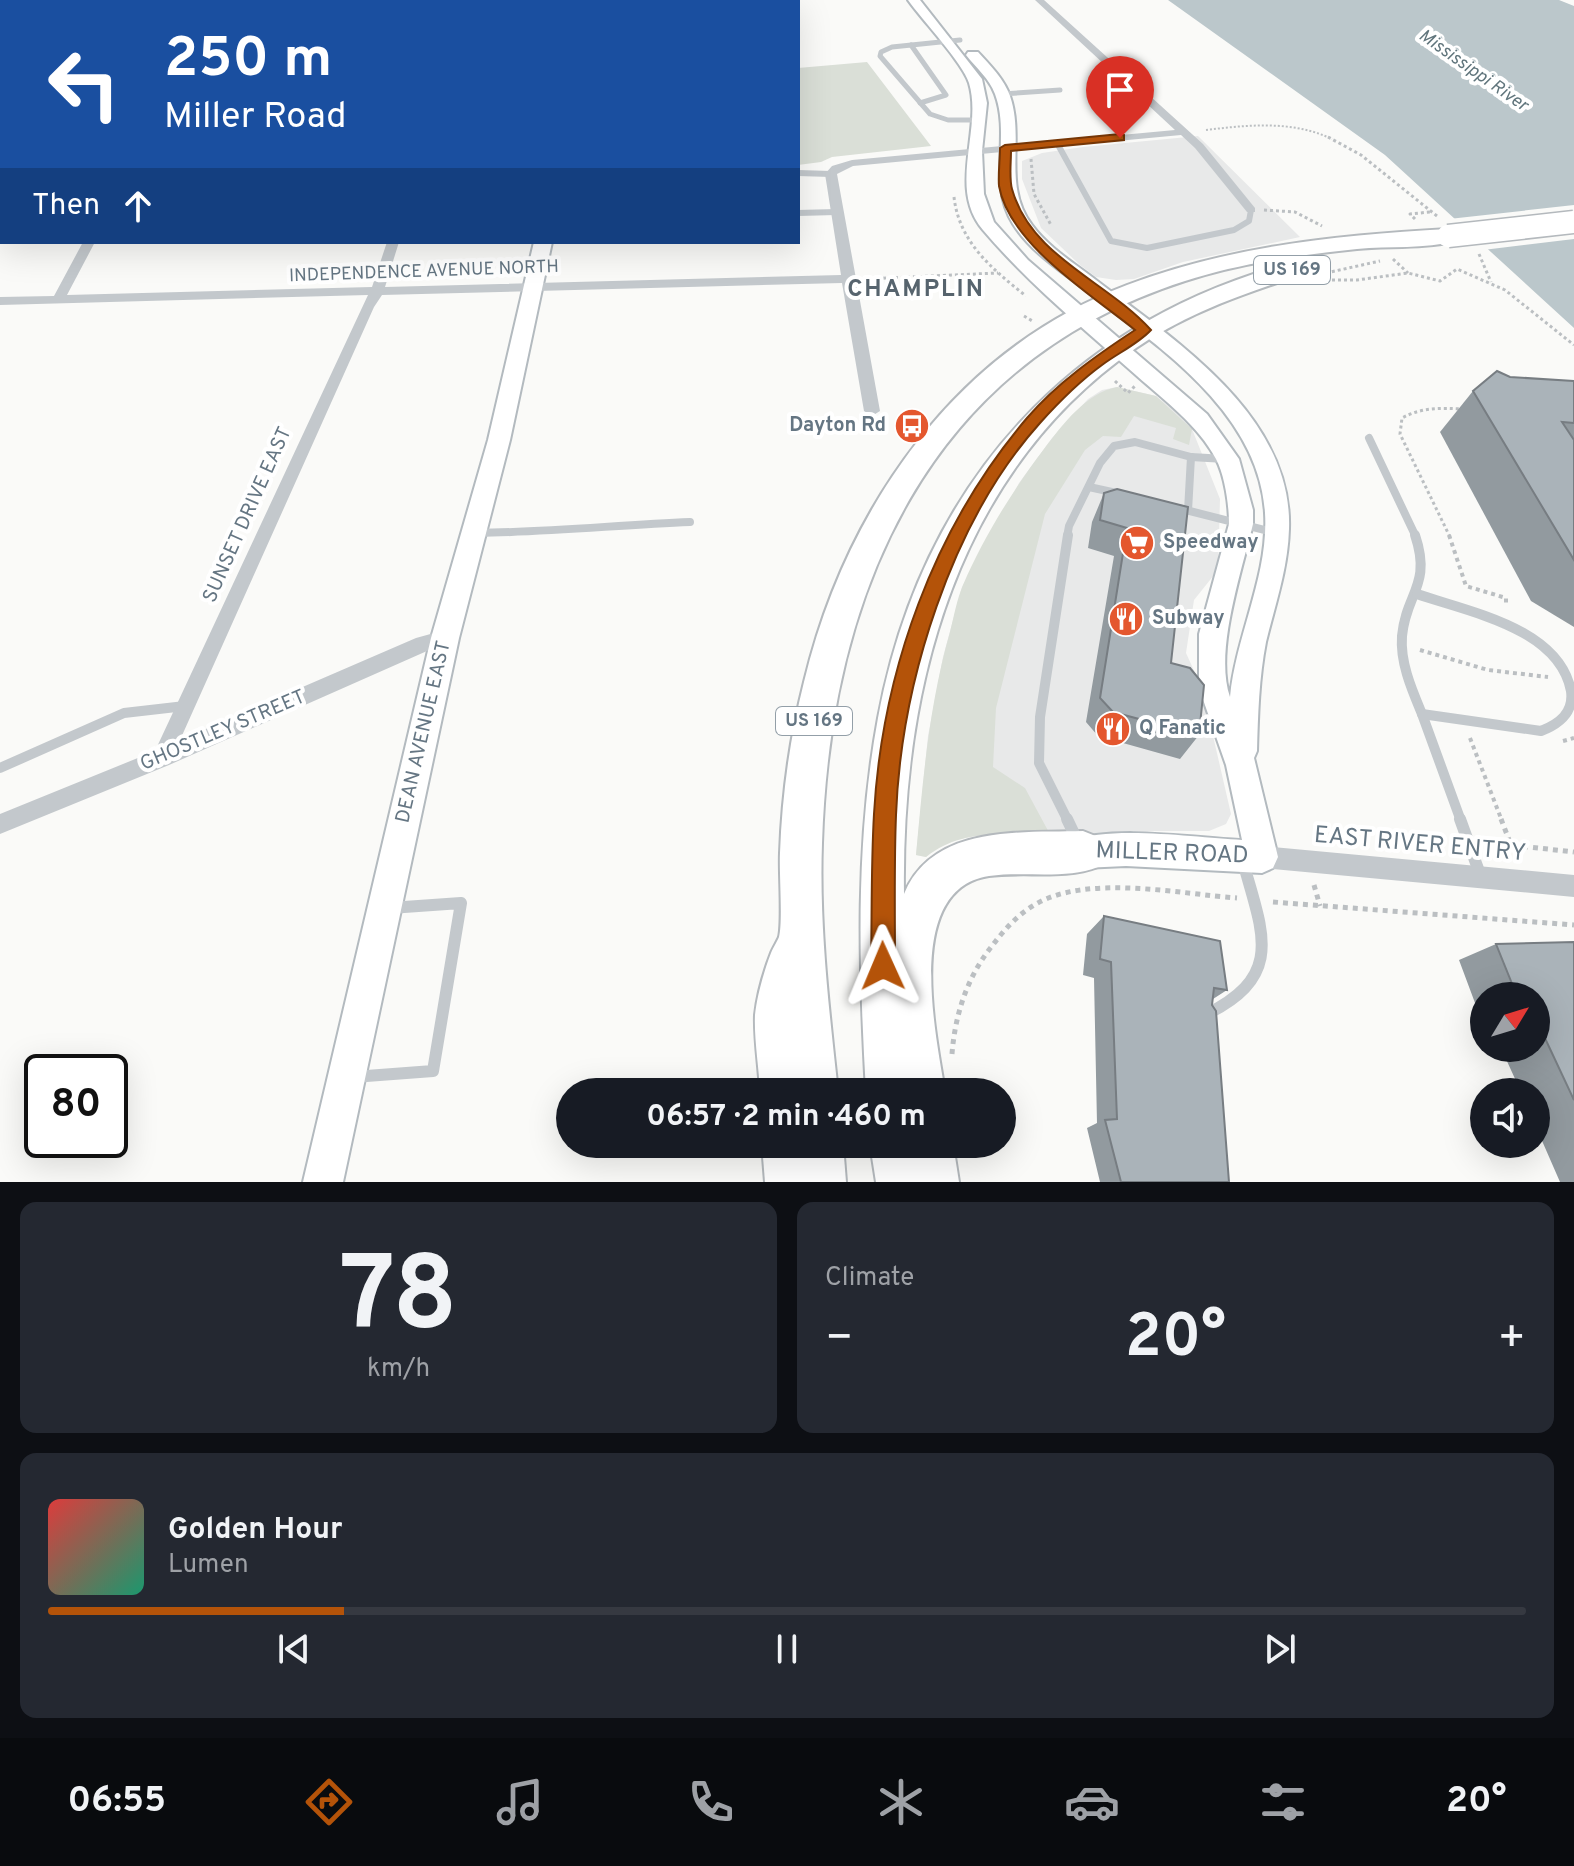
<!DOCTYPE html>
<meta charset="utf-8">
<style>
body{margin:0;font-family:Overpass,sans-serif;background:#242831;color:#f1f3f6;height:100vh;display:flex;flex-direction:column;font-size:30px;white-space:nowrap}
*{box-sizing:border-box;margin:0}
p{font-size:26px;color:#9ea1a6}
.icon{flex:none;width:44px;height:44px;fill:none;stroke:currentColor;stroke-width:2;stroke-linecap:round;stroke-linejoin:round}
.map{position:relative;height:1182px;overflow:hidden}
.sheet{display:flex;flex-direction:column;gap:20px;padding:20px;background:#0d0f14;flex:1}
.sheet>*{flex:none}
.hud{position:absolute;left:0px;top:0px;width:800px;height:244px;box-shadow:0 8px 32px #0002;background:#1a4fa0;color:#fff;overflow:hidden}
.needle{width:52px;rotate:52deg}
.buttons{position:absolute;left:1470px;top:982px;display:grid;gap:16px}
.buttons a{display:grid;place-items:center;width:80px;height:80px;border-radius:50%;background:#171b24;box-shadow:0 8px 32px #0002;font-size:40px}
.speed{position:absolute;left:24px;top:1054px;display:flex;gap:16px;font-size:40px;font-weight:700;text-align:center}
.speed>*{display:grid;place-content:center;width:104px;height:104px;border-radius:50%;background:#171b24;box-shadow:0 8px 32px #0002;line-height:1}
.speed .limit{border:4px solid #111;border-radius:12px;background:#fff;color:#111}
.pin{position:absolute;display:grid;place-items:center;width:68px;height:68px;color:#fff;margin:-82px -34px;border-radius:50% 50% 50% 0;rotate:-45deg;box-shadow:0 0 8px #0007}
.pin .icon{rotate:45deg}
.me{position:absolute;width:88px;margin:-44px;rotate:359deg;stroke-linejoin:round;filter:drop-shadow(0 0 6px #0008)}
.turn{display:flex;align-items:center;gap:28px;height:168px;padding:0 32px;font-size:36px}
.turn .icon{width:104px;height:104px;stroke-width:2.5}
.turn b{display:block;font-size:56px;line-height:68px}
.then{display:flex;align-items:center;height:76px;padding:0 32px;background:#0003;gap:16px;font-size:30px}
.big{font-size:60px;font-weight:700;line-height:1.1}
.sheet .card{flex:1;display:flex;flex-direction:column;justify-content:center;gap:12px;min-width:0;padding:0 28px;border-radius:16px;background:#242831}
.sheet .dial{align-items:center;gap:0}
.dial b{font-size:104px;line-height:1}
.song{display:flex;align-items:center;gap:24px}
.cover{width:96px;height:96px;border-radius:12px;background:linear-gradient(135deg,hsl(0 70% 55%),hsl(160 70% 35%))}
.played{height:8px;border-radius:4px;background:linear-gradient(90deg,#b45309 20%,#363941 20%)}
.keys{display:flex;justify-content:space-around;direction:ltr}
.heat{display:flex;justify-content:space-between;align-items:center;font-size:44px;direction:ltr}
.sheet .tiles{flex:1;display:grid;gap:20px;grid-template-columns:1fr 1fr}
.card:last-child{grid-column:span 2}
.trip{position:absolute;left:556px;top:1078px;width:460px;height:80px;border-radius:40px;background:#171b24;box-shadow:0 8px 32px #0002;font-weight:700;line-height:80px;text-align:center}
.tabs{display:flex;height:128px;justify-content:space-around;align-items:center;background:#090b0e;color:#9ea1a6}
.tabs .icon{width:56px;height:56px}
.tabs .selected{color:#b45309}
.tabs b{font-size:36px;color:#f1f3f6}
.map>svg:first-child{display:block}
.built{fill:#e8e9e9}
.green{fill:#dadfd7}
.water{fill:#bbc7cb}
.pier{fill:#fafaf8}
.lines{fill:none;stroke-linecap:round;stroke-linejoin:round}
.secondary-casing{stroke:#b3babf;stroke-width:4}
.highway-casing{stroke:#b4b9bd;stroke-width:4}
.path-far3{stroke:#bbbfc2;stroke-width:2;stroke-dasharray:2 2;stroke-linecap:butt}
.path-far2{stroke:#bbbfc2;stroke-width:3;stroke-dasharray:3 3;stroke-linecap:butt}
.path-far1{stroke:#bbbfc2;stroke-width:4;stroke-dasharray:4 4;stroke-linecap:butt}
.path{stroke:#bbbfc2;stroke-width:5;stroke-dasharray:5 5;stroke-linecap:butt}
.lane-far4{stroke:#c3c8cc;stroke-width:5}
.lane-far3{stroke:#c3c8cc;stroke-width:6}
.lane-far2{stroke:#c3c8cc;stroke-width:8}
.lane-far1{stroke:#c3c8cc;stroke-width:10}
.lane{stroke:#c3c8cc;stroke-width:12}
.street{fill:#c3c8cc;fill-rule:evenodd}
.secondary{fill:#fff;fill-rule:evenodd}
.highway{fill:#fff;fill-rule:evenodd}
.highway-bridge-casing{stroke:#b4b9bd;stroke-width:25;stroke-linecap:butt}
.highway-bridge{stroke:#fff;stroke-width:22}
.wall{fill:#929a9f}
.building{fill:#aab3b9;stroke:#777d82;stroke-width:2}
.route{fill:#b45309;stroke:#753606;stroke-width:2}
.labels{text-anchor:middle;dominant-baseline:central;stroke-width:8;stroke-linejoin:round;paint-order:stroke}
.far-water-label{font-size:18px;font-style:italic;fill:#60757c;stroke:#fff}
.shield{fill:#fff;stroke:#939fa8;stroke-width:2}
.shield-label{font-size:18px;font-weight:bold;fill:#657683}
.far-street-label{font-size:18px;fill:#657683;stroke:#fff}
.poi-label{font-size:20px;font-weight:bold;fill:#657683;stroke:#fff;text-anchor:start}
.street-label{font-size:20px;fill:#657683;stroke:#fff}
.far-district-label{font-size:24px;font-weight:bold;letter-spacing:2px;fill:#57646e;stroke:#fff}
.near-street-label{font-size:24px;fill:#657683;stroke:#fff}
</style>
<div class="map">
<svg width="1574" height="1182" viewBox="0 0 1574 1182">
<rect width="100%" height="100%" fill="#fafaf8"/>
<g class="built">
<polygon points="1198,136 1300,237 1183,262 1134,279 1116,280 1096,277 1080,265 1041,228 1022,179 1022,161 1042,153 1083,147"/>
<polygon points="1117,387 1156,396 1177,413 1192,429 1220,499 1218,570 1194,600 1186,653 1202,688 1231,814 1226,824 1209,831 1148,831 1052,838 990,833 944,842 926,857 916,855 928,736 943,657 962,587 1019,483 1052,438 1088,399 1102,390"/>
</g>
<g class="green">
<polygon points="867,62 931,146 832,157 821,162 798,165 798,68"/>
<path d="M1117,387L1156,396L1192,429L1189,445L1173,439L1176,428L1134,416L1121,437L1103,436L1085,450L1045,514L996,708L993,767L1025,788L1052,838C1006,835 964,827 926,857L916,855C923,779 929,705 950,632C954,616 957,599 963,585C984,536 1013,490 1044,449C1063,424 1086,393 1117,387Z"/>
</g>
<polygon class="water" points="1168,0 1559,0 1574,6 1574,328 1385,155"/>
<polygon class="pier" points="1574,205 1574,239 1483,250 1449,219"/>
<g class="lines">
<g class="secondary-casing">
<g id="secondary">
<polygon points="565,0 584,0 564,2"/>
<path d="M908,0H920L982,79L987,103L982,151L984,194L994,222L1028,260L1207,414L1239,459L1253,510V524C1242,570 1214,652 1230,697C1236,635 1269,575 1265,513C1259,411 1156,345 1084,289C1058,269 1030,251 1013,224C987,182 1011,137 995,94C989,78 976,68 966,55L968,52H978C990,65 1004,79 1010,96C1025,139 1002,186 1032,225C1049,248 1074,263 1096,280C1176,341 1293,416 1289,529C1288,568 1275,605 1266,642C1259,678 1258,715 1257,751L1254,758L1278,857L1273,868L1262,873L1126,866L1083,868L1072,863L1067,852L1072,841C1111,825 1198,838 1242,840L1226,765L1199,688V634L1229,524C1229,505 1225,476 1216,459C1198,425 1165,401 1137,376C1084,329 1029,284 983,230C947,188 983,129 969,83C963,63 922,20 908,0Z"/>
<polygon points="2,142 2,152 0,153 0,143"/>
<polygon points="534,242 552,242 510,440 459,638 343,1182 303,1182 431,638 488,440"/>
</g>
</g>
<g class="highway-casing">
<g id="highway">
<path d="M1448,229L1456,231L1459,236L1456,241C1425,249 1389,246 1357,249C1299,255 1240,263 1185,281C929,363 830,590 822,843C819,926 829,1009 838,1092H760C759,1067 754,1040 755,1015C757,996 764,971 771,953C773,948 778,940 779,937C783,922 779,873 780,853C782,796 790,737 804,682C846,508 955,350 1127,285C1230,246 1339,235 1448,229Z"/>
<path d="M1305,259L1313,261L1317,266L1313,271C1252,291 1190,311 1136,348C957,472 901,686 904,894C933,824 1021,833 1083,831L1098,837L1104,852L1098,867C1065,880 1025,871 989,876C903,889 936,1034 945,1092H866C859,967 855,842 878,718C922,482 1072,317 1305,259Z"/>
<polygon points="762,1144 843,1144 846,1182 765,1182"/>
<polygon points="870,1144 953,1144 959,1182 876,1182"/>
</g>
</g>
<path class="path-far3" d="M1206,130C1248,125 1292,120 1332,139"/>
<g class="path-far2">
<polyline points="1328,137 1361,155 1437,216"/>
<polyline points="1031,159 1034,194 1051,225"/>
<path d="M954,197C959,242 992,269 1026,296"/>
<polyline points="1264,210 1295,212 1322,226"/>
<polyline points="1415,219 1410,214 1430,212"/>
<polyline points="1479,254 1491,282"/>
<polyline points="1393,259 1408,273"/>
<polyline points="1326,273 1380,261"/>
<polyline points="865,279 998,273"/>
<polyline points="1320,280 1357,280 1408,273 1440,281 1457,269 1505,290 1574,345"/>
<polyline points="1024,316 1034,322"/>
<polyline points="1115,381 1128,393 1135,386"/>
<path d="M1450,537L1400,434L1402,418C1422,407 1441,408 1463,409"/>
</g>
<g class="path-far1">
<polyline points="1449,535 1466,586 1506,598 1506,606"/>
<polyline points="1420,650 1488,670 1548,677"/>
<polyline points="1470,738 1502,821"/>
<polyline points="1563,741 1574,738"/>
</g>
<g class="path">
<polyline points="1501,819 1511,845 1574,852"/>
<polyline points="1314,885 1320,906"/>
<polyline points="1273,902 1574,925"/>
<path d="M952,1054C955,1015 967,977 992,946C1004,930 1018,914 1036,904C1088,874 1180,894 1237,898"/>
</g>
<g class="lane-far4">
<polyline points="960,40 892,47 881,52 880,56 930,114 948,120 978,120"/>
<polyline points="911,45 946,95 920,103"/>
<polyline points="1002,94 1060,90"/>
</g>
<g class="lane-far3">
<polyline points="1057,143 1111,241 1147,248 1234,230 1249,221 1251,210"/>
<polyline points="798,173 831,174"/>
<polyline points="798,213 836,212"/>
</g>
<g class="lane-far2">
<polyline points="1369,438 1416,537"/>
<polyline points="1089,487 1121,494"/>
<polyline points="1178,508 1276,533"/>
<polyline points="1188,511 1191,457"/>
<path d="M477,533C548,532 619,525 690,522"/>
<polyline points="1067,537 1069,526 1100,463 1114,446 1135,442 1191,457 1225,459"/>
</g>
<g class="lane-far1">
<path d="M1415,535C1432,585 1406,593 1402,636C1400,663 1412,690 1422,714"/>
<path d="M1417,594C1469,612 1559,628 1571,691C1574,713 1559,724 1541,731L1422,714L1461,821"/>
<polyline points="0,768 124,713 185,706"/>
<polyline points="1068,821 1039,763 1040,717 1068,535"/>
</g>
<g class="lane">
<polyline points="1067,819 1078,842"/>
<polyline points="1460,819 1481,877"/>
<path d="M1205,1015C1285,976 1263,934 1243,862"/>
<polyline points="353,1077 433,1071 461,903 390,908"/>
</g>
<g class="street">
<polygon points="198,0 207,0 208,2 199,2"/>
<rect x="639" y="0" width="8" height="2"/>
<polygon points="1035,0 1044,0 1203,144 1255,208 1255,212 1247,212 1195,148 1181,135 853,166 837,174 880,411 872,416 864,411 842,283 382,295 374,307 180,740 416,638 445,630 452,633 454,638 452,643 427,651 169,765 0,834 0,814 155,751 368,295 0,305 0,297 54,296 83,242 95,242 67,295 372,287 387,242 399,242 385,287 841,275 825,174 832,166 852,160 1175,130"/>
<polygon points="2,54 2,60 0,61 0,55"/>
<polygon points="1262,846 1574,875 1574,897 1262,868 1254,865 1251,857 1254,849"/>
</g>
<use href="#secondary" class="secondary"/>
<use href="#highway" class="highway"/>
<g class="highway-bridge-casing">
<polyline id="highway-bridge" points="1448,236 1574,222"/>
</g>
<use href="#highway-bridge" class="highway-bridge"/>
</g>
<g class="wall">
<polygon points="1574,381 1574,627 1531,601 1440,432 1473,391"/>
<polygon points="1117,489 1171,663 1199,735 1180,759 1098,736 1086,722 1114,556 1088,548 1092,522 1104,493"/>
<polygon points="1104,916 1227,990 1213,999 1212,1005 1229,1182 1100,1182 1087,1128 1097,1123 1094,978 1083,975 1087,934"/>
<polygon points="1574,942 1574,1182 1560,1182 1536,1127 1536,1092 1521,1092 1501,1048 1536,1048 1536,996 1484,996 1484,1019 1481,1019 1459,960 1496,944"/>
</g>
<g class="building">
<polygon points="1497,371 1510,377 1574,381 1574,423 1562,422 1574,440 1574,560 1473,391"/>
<polygon points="1117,489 1188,507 1171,663 1190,668 1204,685 1199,735 1113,712 1100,698 1127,528 1100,520 1104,493"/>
<polygon points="1104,916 1220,941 1227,990 1214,988 1212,1005 1216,1011 1229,1182 1121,1182 1105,1120 1117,1119 1111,962 1100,959"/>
<polygon points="1574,942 1574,1100 1536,1019 1536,996 1517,996 1496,944"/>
</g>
<path class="route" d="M1120,134L1124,135V140L1011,151C1011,163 1009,178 1012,189C1031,257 1107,281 1151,330C1138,344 1118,353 1102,365C1080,381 1058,403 1040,423C951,522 901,683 896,815C894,865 895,916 895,966L892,975L883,979L874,975L871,966C872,916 871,865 874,814C882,671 934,527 1027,418C1057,383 1097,355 1135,330C1092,295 1009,244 999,186C998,174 1000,160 1000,148L1005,145Z"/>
<defs>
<g id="bus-disc" transform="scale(1.8)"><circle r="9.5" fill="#e4572e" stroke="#fff"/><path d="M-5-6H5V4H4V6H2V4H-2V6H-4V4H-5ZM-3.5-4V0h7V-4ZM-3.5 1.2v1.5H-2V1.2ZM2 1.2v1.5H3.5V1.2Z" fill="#fff"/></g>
<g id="supermarket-disc" transform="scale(1.8)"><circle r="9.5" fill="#e4572e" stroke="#fff"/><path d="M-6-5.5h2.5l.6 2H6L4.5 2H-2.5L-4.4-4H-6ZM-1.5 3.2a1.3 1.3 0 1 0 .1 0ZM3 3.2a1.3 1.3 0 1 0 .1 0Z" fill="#fff"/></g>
<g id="restaurant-disc" transform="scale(1.8)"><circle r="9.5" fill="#e4572e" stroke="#fff"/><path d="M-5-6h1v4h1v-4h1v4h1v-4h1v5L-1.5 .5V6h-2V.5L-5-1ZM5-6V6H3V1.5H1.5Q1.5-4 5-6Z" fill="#fff"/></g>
</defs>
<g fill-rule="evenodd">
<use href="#bus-disc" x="912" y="426"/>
<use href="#supermarket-disc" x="1137" y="543"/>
<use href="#restaurant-disc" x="1126" y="619"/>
<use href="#restaurant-disc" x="1113" y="729"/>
</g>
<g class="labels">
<g class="far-water-label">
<text transform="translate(1473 71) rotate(35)">Mississippi River</text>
</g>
<g class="shield">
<rect x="1254" y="256" width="76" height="28" rx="6"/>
<rect x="776" y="707" width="76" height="28" rx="6"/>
</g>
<g class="shield-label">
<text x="1292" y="270">US 169</text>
<text x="814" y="721">US 169</text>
</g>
<g class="far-street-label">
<text transform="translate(424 272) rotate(-2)">INDEPENDENCE AVENUE NORTH</text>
</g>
<g class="poi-label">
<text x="886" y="426" text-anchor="end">Dayton Rd</text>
<text x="1163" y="543">Speedway</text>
<text x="1152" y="619">Subway</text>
<text x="1139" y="729">Q Fanatic</text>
</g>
<g class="street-label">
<text transform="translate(248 515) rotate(-66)">SUNSET DRIVE EAST</text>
<text transform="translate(223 731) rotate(-23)">GHOSTLEY STREET</text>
<text transform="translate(424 732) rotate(-77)">DEAN AVENUE EAST</text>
</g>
<g class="far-district-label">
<text x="916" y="290">CHAMPLIN</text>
</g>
<g class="near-street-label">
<text transform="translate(1420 845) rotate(5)">EAST RIVER ENTRY</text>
<text transform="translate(1172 854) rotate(2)">MILLER ROAD</text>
</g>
</g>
</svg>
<div class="buttons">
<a><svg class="needle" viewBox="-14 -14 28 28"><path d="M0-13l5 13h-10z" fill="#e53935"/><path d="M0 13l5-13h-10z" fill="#9ea1a6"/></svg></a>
<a><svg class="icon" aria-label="sound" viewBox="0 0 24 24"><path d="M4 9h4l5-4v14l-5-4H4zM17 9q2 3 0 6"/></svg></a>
</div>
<div class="speed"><div class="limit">80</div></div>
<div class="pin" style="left:1120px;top:138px;background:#d93025"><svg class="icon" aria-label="arrive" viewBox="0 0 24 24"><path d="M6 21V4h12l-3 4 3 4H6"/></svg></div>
<svg class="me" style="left:883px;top:966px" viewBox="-20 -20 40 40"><path d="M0-17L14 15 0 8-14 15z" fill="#b45309" stroke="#fff" stroke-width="4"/></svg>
<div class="trip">06:57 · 2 min · 460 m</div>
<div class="hud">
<div class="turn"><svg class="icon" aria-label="left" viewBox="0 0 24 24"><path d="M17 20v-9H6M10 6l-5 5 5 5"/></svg><div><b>250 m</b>Miller Road</div></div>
<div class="then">Then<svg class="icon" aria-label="ahead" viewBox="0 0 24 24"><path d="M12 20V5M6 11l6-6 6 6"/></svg></div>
</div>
</div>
<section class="sheet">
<div class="tiles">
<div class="card dial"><b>78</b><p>km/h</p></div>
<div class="card"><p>Climate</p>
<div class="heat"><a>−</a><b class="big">20°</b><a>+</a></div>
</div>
<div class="card">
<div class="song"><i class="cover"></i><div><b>Golden Hour</b><p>Lumen</p></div></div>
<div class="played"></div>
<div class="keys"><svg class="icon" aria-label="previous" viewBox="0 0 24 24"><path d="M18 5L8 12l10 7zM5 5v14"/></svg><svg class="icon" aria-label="pause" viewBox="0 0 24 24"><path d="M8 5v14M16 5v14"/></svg><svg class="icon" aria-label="next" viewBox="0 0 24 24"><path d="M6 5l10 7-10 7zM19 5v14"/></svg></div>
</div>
</div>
</section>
<nav class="tabs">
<b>06:55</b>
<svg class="icon selected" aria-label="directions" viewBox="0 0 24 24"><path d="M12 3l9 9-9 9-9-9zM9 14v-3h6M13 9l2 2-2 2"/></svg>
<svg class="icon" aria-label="music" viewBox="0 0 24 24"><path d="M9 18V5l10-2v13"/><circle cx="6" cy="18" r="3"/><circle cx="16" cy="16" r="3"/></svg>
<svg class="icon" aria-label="phone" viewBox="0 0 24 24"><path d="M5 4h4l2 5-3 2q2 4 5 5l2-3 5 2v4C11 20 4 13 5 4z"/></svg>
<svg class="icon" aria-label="climate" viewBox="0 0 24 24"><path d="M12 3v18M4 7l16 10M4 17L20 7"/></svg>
<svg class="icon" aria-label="car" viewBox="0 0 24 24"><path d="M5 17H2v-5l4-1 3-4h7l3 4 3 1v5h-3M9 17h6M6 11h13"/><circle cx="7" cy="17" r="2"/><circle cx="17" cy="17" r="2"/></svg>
<svg class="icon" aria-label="filters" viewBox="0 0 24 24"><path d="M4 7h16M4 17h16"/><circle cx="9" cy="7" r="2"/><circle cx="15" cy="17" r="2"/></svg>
<b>20°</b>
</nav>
